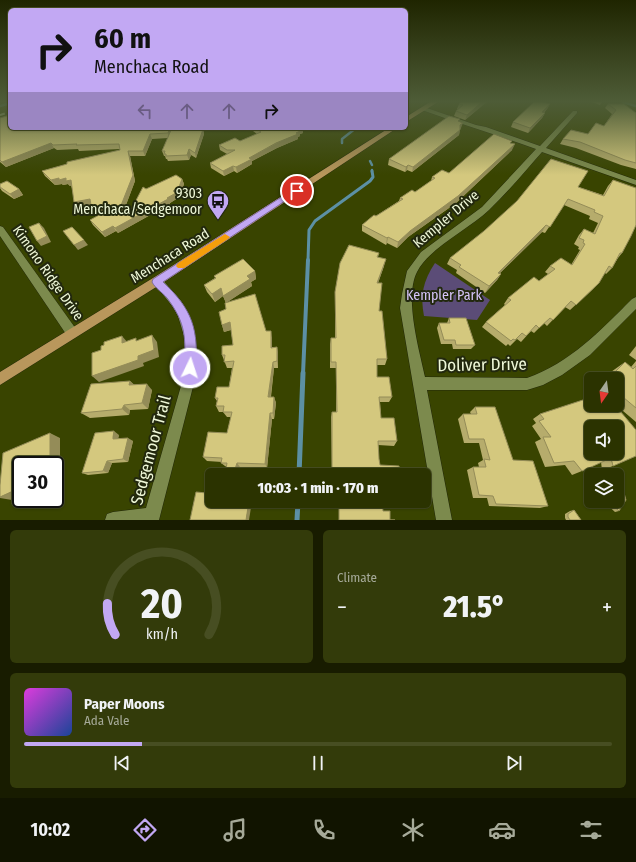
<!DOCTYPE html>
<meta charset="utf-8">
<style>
body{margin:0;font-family:"Fira Sans Condensed",sans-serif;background:#333b0a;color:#f1f3f6;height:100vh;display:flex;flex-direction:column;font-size:15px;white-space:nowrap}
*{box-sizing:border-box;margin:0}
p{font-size:13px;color:#a6aa99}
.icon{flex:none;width:22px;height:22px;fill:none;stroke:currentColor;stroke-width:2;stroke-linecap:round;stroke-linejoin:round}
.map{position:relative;height:520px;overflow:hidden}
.details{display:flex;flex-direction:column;gap:10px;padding:10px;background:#181c00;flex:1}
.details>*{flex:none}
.hud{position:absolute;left:8px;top:8px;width:400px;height:122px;border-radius:6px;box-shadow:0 1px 3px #0004,0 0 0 1px #474e22;background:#c2a8f3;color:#111;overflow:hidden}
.needle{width:26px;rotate:194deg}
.tools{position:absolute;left:584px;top:372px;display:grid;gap:8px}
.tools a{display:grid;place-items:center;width:40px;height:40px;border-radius:6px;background:#2b3300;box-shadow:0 1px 3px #0004,0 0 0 1px #474e22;font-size:20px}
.speed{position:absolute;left:12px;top:456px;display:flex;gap:8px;font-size:20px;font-weight:700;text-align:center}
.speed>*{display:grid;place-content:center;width:52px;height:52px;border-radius:50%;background:#2b3300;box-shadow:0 1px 3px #0004,0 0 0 1px #474e22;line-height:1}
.speed .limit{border:2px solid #111;border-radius:6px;background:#fff;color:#111}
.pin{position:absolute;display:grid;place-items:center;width:34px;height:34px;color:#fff;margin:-17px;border:2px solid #fff;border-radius:50%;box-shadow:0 1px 4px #0007}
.me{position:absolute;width:44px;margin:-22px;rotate:4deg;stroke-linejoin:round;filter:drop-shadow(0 0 3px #0008)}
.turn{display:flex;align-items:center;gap:14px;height:84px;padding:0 20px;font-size:18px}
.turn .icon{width:52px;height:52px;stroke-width:2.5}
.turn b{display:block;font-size:28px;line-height:34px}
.lanes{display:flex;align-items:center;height:38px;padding:0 20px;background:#0003;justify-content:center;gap:20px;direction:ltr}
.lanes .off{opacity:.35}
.big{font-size:30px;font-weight:800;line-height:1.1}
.details .card{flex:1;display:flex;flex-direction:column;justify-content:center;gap:6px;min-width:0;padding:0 14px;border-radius:6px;background:#333b0a}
.details .dial{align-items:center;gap:0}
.dial svg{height:104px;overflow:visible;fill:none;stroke:#474e22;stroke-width:7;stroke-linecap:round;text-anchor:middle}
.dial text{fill:#f1f3f6;stroke:none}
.song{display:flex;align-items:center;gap:12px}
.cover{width:48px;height:48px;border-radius:6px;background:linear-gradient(135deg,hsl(300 70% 55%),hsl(220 70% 35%))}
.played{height:4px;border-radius:2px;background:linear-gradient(90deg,#c2a8f3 20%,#474e22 20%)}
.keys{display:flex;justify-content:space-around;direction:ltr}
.heat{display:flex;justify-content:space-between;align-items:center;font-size:22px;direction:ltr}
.details .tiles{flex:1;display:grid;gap:10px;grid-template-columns:1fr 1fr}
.card:last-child{grid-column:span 2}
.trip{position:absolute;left:205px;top:468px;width:226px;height:40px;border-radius:6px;background:#2b3300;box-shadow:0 1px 3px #0004,0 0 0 1px #474e22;font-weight:800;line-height:40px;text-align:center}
.menu{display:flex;height:64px;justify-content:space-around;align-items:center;background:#111400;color:#a6aa99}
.menu .icon{width:28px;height:28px}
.menu .current{color:#c2a8f3}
.menu b{font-size:18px;color:#f1f3f6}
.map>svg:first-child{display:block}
.green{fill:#5b4c77}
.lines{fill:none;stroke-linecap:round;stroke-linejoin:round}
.stream-far3{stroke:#5c90a4;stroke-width:2.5}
.stream-far2{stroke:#5c90a4;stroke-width:3}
.stream-far1{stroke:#5c90a4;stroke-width:4}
.stream{stroke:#5c90a4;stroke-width:5}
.minor-casing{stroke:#222808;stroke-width:1}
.major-casing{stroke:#222808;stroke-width:1}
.minor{fill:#7c8a4d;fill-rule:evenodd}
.major{fill:#b9975c;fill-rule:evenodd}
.rail{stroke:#b3bc91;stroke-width:2;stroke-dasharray:5 5;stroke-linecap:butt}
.wall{fill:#b6ac6c}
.shaded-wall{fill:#948c58}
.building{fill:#d4c87e;stroke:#948c58;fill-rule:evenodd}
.route{fill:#c2a8f3;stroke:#7e6d9e}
.slow{fill:#f59e0b}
.labels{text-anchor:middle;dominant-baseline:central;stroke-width:4;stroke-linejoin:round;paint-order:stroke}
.poi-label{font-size:14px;fill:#eff8d8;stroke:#22280e;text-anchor:end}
.street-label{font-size:14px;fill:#eff8d8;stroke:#22280e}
.park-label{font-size:14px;fill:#d6c4fa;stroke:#22280e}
.near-street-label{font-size:17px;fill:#eff8d8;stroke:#22280e}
</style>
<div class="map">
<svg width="636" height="520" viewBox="0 0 636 520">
<rect width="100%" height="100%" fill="#394400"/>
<path class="green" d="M435,263L490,300L477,320L424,316C420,295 423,281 435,263Z"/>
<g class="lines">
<g class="stream-far3">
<polyline points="623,102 636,106"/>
<polyline points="0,106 10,103"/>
<polyline points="342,143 342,139 356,128"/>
<polyline points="370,161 372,165"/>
<polyline points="372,170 372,172"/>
</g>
<polyline class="stream-far2" points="308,261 309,230 315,221 370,181 373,177 372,171"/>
<polyline class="stream-far1" points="303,374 308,260"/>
<g class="stream">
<polyline points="299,475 303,373"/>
<polyline points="297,520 298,501"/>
</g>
<g class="minor-casing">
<g id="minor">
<path d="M424,107L476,125L486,127L540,146L573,111H577V113L546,148L636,180V185L542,152C525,171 508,192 489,210C469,229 429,248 417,272C404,297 419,349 425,377L527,378C570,363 601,330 632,299L636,297V309L590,355L562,375L543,385L527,390H427L452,520H436L400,308L402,294L407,271L421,252L482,207L536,149C498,135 460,124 422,110L421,109Z"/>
<polygon points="0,226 3,227 76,329 78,333 76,337 72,338 68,337 0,236"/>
<polygon points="157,277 161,278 181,301 187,311 193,325 197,349 195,379 159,520 105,520 107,514 113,512 146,508 183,379 185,349 184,336 178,316 173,307 152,281 153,278"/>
</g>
</g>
<g class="major-casing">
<g id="major">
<polygon points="430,102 438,102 406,122 406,117"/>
<polygon points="389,128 397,128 161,284 0,385 0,372 153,278"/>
</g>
</g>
<use href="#minor" class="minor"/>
<use href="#major" class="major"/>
<polyline class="rail" points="0,115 10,112"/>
</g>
<g class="wall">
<polygon points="592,102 602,102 600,105"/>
<polygon points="459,104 479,108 465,120 454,116 456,111 458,109 457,109"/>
<polygon points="550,104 547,109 544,113 545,113 542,118 528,133 511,127 513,122"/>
<polygon points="608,104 636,113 636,169 621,165 576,148 560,144 563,139 588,134 604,126 612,114 605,108"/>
<polygon points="0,118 10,128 173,128 172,130 203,129 204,134 196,158 191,155 189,160 168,161 167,159 166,159 165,156 164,156 162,151 168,138 152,139 145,156 130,156 135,181 124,210 130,212 146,189 182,179 184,184 181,192 177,195 178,198 170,203 170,204 118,233 116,231 105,237 93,225 90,220 100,215 94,210 91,204 77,207 71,185 70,186 68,184 63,185 62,184 55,185 45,176 42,171 60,166 120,150 120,149 79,151 78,149 57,150 54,148 6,167 0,162"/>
<polygon points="459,122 461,128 460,129 459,135 412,172 407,170 405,172 388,165 389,159"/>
<polygon points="250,128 310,128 303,131 303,133 300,134 300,136 298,137 298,139 277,148 252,161 252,164 237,173 234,171 224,176 211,168 210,163 227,154 220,150 219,145 240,141 257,134 253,131"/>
<polygon points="511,143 512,150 456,203 408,237 397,248 387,243 386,245 362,231 362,225 399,201 400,198 415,192 431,181 432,177 449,173"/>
<polygon points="613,180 622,253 618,258 612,268 606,274 605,273 593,289 570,310 565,307 547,326 544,323 534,333 531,331 521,342 517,339 510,346 508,344 506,346 482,327 486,322 505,305 504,304 508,298 539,281 548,274 545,272 550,266 571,265 580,250 578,249 579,247 574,244 579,235 584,229 593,233 598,223 589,219 590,216 564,205 545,233 542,232 500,273 501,274 497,280 485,293 456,273 457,270 447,264 450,258 578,187 603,195 608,186"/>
<polygon points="0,184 19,189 23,195 14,199 2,191 0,188"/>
<polygon points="379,253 378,257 384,266 378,283 379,311 387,359 385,365 377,365 377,377 392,397 389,402 380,402 381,418 397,441 394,446 378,445 379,459 380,465 400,475 332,475 331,417 332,412 336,412 336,368 330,368 330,344 331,338 335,338 335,292"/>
<polygon points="255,271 256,279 251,282 252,286 227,302 266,331 272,338 272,347 277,347 278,354 278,368 274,368 271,397 274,397 276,403 274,419 272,419 267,468 240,467 237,475 225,475 227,467 225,466 221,463 222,462 207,461 203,457 227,433 231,417 227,417 223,412 219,412 216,406 217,401 215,398 229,387 232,368 227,368 222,355 233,345 231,330 224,332 222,325 226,309 226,303 223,296 215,302 207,292 204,285 215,278 214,276"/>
<polygon points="449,318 475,345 471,349 453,349 452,344 441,344 437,328 439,323 447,323"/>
<polygon points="636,346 636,360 629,355"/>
<polygon points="636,361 636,422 616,405 617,405 617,379 601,379 625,362 631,367"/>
<polygon points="130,381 134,385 152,390 148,409 130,410 129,415 90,418 81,413"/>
<polygon points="475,407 513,460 548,506 540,508 489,506 487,498 473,498 467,470 473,467 479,467 478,463 483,460 479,443 464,443 458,419 463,414 471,414 470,412"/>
<polygon points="597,407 613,466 602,470 601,462 582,471 572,475 565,465 545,467 535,442 541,439 532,426 536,423 533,419 540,414"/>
<polygon points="119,435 118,438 133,441 128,462 112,463 108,473 88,475 82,473"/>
<polygon points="339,501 382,501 383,511 390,520 395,520 339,520"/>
<polygon points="603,501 617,501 619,511 615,512"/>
<polygon points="574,510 581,520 566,520 565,518 565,514 570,511"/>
</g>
<g class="shaded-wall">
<polygon points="482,102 487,102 465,120 467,115"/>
<polygon points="550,104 547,109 539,117 542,112"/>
<polygon points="545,113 542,118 528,133 530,128"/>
<polygon points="463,123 461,128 459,130 460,125"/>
<polygon points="170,128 173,128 169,138 168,133"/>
<polygon points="301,128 310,128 303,131 303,133 300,134 300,136 298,137 298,139 277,148 252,161 252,164 237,173 236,167 249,158 296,133"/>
<polygon points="203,129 204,134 196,158 195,153"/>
<polygon points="460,130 459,135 412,172 413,167"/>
<polygon points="150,134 152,139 145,156 143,151"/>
<polygon points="51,143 54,148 6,167 2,162"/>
<polygon points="515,144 512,150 456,203 408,237 397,248 398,242 410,231"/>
<polygon points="189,149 191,155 189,160 187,155"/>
<polygon points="128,151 130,156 135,181 123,213 120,208"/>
<polygon points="408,165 407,170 405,172 406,167"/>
<polygon points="233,166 234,171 224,176 223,171"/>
<polygon points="59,178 66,178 71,180 74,185 70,186 68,184 63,185 62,184 55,185 51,180"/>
<polygon points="182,179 184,184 181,192 177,195 178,198 170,203 170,204 118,233 115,228 167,198"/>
<polygon points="19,189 23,195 14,199 10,194"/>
<polygon points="90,199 93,204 77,207 74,202"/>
<polygon points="39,223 44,228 51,242 41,246 37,241"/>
<polygon points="546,225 542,232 494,279 498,273"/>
<polygon points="113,226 116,231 105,237 102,232"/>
<polygon points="388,237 387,243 386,245 387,238"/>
<polygon points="84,240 88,245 78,250 74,245"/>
<polygon points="386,259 384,266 376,289 377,283"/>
<polygon points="255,271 256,279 251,282 252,286 226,303 223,296 215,302 212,294 221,288 247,276"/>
<polygon points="501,274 497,280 485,293 489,286"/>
<polygon points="230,322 233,329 224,332 222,325"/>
<polygon points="271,331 272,338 272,354 271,348"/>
<polygon points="152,335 157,342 159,357 143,363 144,366 99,382 92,376 138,356"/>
<polygon points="122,336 128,343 122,343"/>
<polygon points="277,347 278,354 278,368 277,361"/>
<polygon points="273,362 274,368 270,402 268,397"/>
<polygon points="130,381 137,387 129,385"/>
<polygon points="147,384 152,390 148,409 142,403"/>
<polygon points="274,397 276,403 274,419 273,413"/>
<polygon points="124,405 130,410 129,415 122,409"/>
<polygon points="270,413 272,419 267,468 265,464"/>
<polygon points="114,431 119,435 118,440 113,439 113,437"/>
<polygon points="50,433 60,438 60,478 55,480 55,465 50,465"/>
<polygon points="128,438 133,441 128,462 123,459"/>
<polygon points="107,461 112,463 108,473 103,471"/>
<polygon points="237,463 240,467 237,475 233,475"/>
<polygon points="13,491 21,496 12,500 0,498 0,497"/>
<polygon points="23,499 40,499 25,506 12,504"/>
<polygon points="249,501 252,501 249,520 246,520"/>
</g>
<g class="building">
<polygon points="461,102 482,102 467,115 456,111 463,105 459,104"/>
<polygon points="534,102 543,102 550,104 542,112 545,113 530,128 513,122"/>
<polygon points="608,104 624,104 636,113 636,163 625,160 580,142 563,139 571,130 588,134 596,123 604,126 616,110"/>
<polygon points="10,115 10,128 170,128 168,133 150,134 143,151 128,151 133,175 120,208 130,212 143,187 146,189 176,175 182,179 179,187 173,191 176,193 167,198 168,199 115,228 113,226 102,232 90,220 101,214 91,205 90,199 74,202 71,180 66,181 66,178 59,180 59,178 51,180 42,171 60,166 67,164 67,162 120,150 119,144 76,145 77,144 53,145 51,143 2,162 0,160 0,118"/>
<polygon points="449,116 460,119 458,121 463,123 460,125 460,130 413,167 408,165 406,167 389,159"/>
<polygon points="255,128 303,128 298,130 300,131 296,133 298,134 276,143 249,158 252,159 236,167 233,166 223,171 210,163 235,150 227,150 219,145 235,138 240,141 261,132"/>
<polygon points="203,129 195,153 189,149 187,155 166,156 166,154 164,154 165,151 162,151 171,130"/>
<polygon points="494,134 512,141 510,143 515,144 458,196 410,231 398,242 388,237 387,238 362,225 374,215 376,216 403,199 400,198 412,190 415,192 435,178 432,177 442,170 449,173"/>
<polygon points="551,159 588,171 578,187 604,196 613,180 636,188 636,225 631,236 622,253 620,253 612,268 609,266 599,283 576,305 571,301 553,320 550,318 539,328 536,325 526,336 522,333 515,340 513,339 511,341 486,322 511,300 508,298 534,277 539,281 555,269 550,266 561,258 572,265 585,244 583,243 584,240 579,238 584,229 595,234 603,216 594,212 595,210 568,199 550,227 546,225 498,273 501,274 489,286 459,267 461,265 450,258 484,231 517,201"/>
<polygon points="7,181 19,189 10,194 0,187 0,184"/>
<polygon points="39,223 47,236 37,241 29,227"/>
<polygon points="72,227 84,240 74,245 63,231"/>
<polygon points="349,245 379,253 377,257 386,259 377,283 382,283 379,311 382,311 387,359 377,359 377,377 389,377 392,397 379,397 381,418 394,418 397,441 378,441 379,459 380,465 399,466 400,475 332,475 332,412 337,412 336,362 331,362 331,338 336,338 335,292 340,263"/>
<polygon points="243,259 255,271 247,276 250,279 223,296 221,288 212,294 204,285 216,278 214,276"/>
<polygon points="255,294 266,331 271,331 271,348 277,347 277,361 273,362 268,397 274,397 273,413 270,413 265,464 237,463 233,475 225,475 227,463 221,463 222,458 203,457 208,432 227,433 232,412 223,412 224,406 216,406 218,398 215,398 217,387 229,387 234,361 224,362 225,355 222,355 222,346 233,345 230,322 222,325 219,312 226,309 225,303"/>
<polygon points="449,318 466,318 475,345 456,345 455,340 444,340 439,323 450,323"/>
<polygon points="152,335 154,350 138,356 138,360 92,376 92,353 101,350 101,346 104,345 104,342 122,336 122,343 136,338 136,341"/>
<polygon points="625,362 633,369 636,366 636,408 617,392 617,379 605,379 611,373 613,374"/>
<polygon points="130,381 129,385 147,384 142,403 124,405 122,409 81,413 91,384"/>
<path d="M589,398L591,400V405H595L597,407L602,405H615L636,430V456L613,466L611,458L582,471L574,461L554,463L543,437H551L539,421L544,419L540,414ZM591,427H617V453H591Z"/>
<polygon points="475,407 495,407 513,460 533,461 548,506 496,504 493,496 479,495 473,467 486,467 484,459 490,460 484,439 469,439 463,414 477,414"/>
<polygon points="114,431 113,437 113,439 128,438 123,459 107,461 103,471 82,473 95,433"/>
<polygon points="50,433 50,465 21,465 21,499 23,499 12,504 13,491 0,497 0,485 3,453"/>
<polygon points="209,481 212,481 212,501 249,501 246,520 190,520 196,492 207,493"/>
<polygon points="617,481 621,482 626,500 619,511 608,501 617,501"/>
<polygon points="339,501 382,501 383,511 390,511 390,520 395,520 339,520"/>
<polygon points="574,510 581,520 570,520 568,517 568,514"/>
</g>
<linearGradient id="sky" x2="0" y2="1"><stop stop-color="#1f2500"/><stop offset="0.58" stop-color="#4e5c37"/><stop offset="1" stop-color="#4e5c37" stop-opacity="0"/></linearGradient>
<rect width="636" height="175" fill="url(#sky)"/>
<path class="route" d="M294,189H299L300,191L163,282C193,310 198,329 196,368L194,372L190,374L186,372L184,368C186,338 186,323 167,298C162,292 155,288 152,282L153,279Z"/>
<polygon class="slow" points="225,234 230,237 228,239 184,268 178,268 176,266 178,263"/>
<defs>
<g id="bus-pin" transform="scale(1.15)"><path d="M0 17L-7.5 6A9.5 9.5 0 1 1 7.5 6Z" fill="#c2a8f3" stroke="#22280e"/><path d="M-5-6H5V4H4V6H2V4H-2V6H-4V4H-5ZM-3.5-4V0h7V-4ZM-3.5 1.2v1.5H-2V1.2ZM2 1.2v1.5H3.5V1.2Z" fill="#111"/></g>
</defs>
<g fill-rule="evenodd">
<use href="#bus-pin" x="218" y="201"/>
</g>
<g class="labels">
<g class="poi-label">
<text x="202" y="193">9303<tspan x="202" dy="16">Menchaca/Sedgemoor</tspan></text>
</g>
<g class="street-label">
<text transform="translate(446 219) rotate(-40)">Kempler Drive</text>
<text transform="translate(170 256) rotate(-32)">Menchaca Road</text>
<text transform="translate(48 273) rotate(55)">Kimono Ridge Drive</text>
</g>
<g class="park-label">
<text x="444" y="295">Kempler Park</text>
</g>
<g class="near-street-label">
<text transform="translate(482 365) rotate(-1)">Doliver Drive</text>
<text transform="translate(151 450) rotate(-75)">Sedgemoor Trail</text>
</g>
</g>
</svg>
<div class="tools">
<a><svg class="needle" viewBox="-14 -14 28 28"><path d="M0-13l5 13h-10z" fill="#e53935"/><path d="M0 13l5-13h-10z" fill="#a6aa99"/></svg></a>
<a><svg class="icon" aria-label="sound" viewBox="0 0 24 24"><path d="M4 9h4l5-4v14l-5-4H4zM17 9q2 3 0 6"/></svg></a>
<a><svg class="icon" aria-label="layers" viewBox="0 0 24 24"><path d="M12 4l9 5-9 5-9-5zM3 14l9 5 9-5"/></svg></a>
</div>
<div class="speed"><div class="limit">30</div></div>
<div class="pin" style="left:297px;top:191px;background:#d93025"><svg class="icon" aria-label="arrive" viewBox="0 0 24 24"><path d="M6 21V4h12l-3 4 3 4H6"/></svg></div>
<svg class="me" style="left:190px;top:368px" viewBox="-20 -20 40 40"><circle r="17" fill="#c2a8f3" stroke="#fff" stroke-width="3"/><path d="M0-11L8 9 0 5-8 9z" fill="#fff"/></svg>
<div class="trip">10:03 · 1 min · 170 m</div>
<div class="hud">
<div class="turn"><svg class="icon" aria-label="right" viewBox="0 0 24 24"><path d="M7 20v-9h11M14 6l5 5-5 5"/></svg><div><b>60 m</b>Menchaca Road</div></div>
<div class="lanes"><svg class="icon off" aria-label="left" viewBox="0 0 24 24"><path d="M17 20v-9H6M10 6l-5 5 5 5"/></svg><svg class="icon off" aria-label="ahead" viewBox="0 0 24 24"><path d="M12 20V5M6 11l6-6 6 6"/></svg><svg class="icon off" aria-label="ahead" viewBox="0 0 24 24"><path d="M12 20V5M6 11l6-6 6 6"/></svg><svg class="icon" aria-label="right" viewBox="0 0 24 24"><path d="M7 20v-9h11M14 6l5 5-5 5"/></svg></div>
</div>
</div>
<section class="details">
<div class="tiles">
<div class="card dial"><svg viewBox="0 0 100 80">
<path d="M14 69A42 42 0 1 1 86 69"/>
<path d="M14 69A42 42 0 0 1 8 45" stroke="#c2a8f3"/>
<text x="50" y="56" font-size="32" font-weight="700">20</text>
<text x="50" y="72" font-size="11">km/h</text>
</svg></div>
<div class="card"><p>Climate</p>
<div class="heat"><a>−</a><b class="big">21.5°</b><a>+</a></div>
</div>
<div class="card">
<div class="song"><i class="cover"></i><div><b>Paper Moons</b><p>Ada Vale</p></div></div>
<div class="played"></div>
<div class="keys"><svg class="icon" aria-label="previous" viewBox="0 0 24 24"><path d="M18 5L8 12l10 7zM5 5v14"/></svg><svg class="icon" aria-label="pause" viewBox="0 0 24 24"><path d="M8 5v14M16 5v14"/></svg><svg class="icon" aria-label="next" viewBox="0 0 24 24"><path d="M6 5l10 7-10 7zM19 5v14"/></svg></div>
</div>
</div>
</section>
<nav class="menu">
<b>10:02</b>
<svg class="icon current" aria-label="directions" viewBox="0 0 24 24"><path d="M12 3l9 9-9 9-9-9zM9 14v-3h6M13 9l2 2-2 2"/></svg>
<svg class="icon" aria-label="music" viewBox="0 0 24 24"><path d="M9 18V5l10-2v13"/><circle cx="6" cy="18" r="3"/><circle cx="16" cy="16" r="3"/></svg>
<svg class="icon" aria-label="phone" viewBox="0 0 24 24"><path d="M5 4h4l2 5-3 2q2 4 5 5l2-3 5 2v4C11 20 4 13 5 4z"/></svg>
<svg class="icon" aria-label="climate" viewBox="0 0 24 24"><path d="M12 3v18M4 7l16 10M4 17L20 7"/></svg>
<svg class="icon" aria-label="car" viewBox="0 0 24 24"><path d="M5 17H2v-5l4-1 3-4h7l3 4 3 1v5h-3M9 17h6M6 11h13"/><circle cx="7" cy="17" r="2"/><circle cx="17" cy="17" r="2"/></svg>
<svg class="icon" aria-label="filters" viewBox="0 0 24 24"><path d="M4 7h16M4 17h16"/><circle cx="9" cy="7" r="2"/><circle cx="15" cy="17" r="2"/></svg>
</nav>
